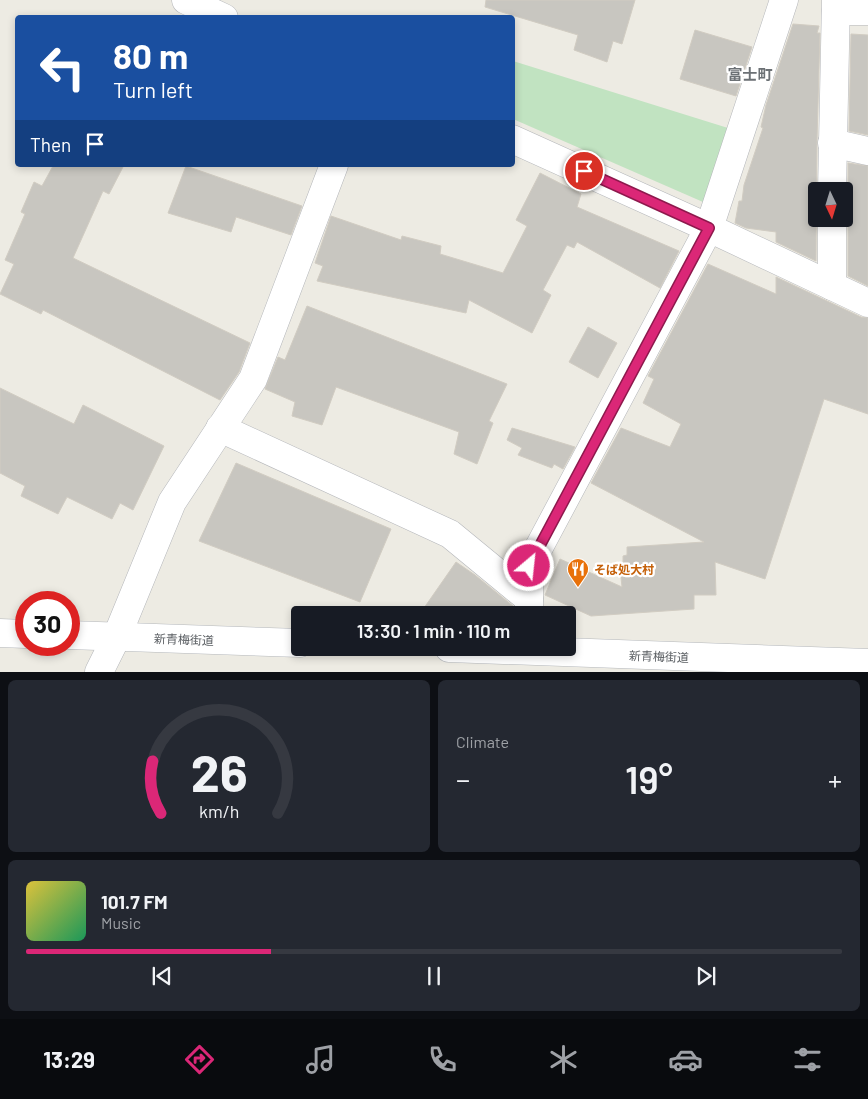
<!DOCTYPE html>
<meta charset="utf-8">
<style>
body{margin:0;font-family:Barlow,"Noto Sans JP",sans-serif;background:#242831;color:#f1f3f6;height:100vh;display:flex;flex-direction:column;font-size:19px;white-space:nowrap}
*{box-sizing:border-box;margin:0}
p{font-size:16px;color:#9ea1a6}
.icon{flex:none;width:28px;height:28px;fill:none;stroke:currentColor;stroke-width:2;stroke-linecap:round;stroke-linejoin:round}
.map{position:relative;height:672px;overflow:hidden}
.details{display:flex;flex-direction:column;gap:8px;padding:8px;background:#0d0f14;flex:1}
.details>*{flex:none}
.banner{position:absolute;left:15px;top:15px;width:500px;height:152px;border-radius:5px;box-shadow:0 2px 8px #0003;background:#1a4fa0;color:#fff;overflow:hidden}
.needle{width:32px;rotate:176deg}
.tools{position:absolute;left:808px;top:182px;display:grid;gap:10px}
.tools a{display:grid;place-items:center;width:45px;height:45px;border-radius:5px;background:#171b24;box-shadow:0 2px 8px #0003;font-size:25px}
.speed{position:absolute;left:15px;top:591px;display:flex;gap:10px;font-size:25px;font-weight:700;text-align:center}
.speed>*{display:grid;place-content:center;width:65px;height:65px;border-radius:50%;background:#171b24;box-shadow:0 2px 8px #0003;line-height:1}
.speed .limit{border:8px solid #d22;background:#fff;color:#111}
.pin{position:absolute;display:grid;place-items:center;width:42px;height:42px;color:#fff;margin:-21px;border:2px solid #fff;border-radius:50%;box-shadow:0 1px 5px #0007}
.me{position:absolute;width:55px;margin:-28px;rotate:28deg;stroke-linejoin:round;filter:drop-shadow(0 0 4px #0008)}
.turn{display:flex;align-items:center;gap:18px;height:105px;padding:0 15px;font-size:22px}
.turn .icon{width:65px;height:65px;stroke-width:2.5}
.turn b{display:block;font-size:35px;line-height:42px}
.then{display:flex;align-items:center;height:48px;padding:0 15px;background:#0003;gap:10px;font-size:19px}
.big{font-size:38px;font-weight:600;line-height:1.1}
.details .widget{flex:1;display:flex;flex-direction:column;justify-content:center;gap:8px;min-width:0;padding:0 18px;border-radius:8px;background:#242831}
.details .dial{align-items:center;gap:0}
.dial svg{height:130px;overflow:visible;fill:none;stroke:#363941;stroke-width:7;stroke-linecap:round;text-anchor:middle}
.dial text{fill:#f1f3f6;stroke:none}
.song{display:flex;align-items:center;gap:15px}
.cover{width:60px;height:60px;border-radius:8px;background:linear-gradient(135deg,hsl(50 70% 55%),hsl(150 70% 35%))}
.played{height:5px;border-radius:2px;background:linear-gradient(90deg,#db2777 30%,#363941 30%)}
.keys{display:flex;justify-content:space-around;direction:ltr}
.heat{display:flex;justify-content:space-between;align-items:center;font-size:28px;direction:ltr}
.details .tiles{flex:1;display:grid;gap:8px;grid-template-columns:1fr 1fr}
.widget:last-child{grid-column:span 2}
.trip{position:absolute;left:291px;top:606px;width:285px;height:50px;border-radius:5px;background:#171b24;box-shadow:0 2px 8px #0003;font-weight:600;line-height:50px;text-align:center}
.tab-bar{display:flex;height:80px;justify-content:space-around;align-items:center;background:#090b0e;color:#9ea1a6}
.tab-bar .icon{width:35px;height:35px}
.tab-bar .active{color:#db2777}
.tab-bar b{font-size:22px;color:#f1f3f6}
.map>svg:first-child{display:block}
.green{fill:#c1e3c1}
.building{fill:#c8c6c0;stroke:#d1ccc2}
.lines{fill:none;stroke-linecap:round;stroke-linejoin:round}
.minor-casing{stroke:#b4b6ba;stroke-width:29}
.secondary-casing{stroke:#b5b8bc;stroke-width:29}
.minor{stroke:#fff;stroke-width:28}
.secondary{stroke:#fff;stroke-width:28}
.route-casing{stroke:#8e194d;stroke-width:12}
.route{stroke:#db2777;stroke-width:9}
.labels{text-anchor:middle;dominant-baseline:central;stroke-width:4.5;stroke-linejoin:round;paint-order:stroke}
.food-label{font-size:12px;font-weight:bold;fill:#c56008;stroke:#fff;text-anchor:start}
.street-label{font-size:12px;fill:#5b5f63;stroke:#fff}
.quarter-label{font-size:15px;font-weight:bold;fill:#6c7175;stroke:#fff}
</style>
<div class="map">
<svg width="868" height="672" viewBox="0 0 868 672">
<rect width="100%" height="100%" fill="#edebe3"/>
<polygon class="green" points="513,61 728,128 703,202 513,119"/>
<g class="building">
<polygon points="486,0 635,0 622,44 613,41 607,62 574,50 578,35 485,7"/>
<polygon points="793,24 819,26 817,33 820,33 817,140 816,261 776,242 776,232 746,228 735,223 739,201 742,201 744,185 763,128 761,127 766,105"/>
<polygon points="695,30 752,47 736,96 680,79"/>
<polygon points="851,34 868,35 868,135 849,131"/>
<polygon points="848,163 868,166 868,286 848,276 848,219 844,209 844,201 848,191"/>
<polygon points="51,165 124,165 109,194 103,191 73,258 250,343 239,372 220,400 43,310 41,314 0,294 14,264 5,260 25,214 21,212 34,182 42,186 53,166"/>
<polygon points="186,166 302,206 291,235 236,217 231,232 168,213"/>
<polygon points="540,173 581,194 577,207 679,251 660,288 577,242 574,248 567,245 543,290 551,295 532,333 469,300 466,313 317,281 323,266 315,263 331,216 401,240 402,236 441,246 440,254 503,273 527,226 516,220"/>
<polygon points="708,264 776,294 776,277 861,317 868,318 868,414 824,399 765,579 715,562 716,595 694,595 694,609 591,616 545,595 560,559 622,587 620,568 623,567 623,556 627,555 627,547 704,542 591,483 621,428 670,447 681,424 643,403 654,379 648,376"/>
<polygon points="307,306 507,384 489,421 493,423 477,464 454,454 459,432 336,387 322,425 292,416 295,402 265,389 278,357 285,360"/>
<polygon points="588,327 617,343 598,378 569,362"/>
<polygon points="0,388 74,424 83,405 164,446 133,510 120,503 112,519 67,497 58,514 21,496 25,486 0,473"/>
<polygon points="512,428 562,443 575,447 563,469 554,464 552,468 518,455 522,448 507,440"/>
<polygon points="236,463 391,529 360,602 199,541"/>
<polygon points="456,562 475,575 513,606 513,613 424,608"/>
</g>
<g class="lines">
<g class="minor-casing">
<g id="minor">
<polyline points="186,0 224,18"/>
<polyline points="836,11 868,11"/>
<polyline points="512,139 709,228 868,303"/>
<polyline points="832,143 868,151"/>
<polyline points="832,191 836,0"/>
<polyline points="832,286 832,219"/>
<polyline points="220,428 450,534 529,599"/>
<polyline points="529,615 529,566 709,228 784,0"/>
<polyline points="99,672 117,636 172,502 253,379 334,165"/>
</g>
</g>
<g class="secondary-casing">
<g id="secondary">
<polyline points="0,633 26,634"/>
<polyline points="69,635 300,643"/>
<polyline points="449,648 868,663"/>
</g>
</g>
<use href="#minor" class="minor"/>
<use href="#secondary" class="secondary"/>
</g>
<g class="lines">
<g class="route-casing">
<polyline id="route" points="529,566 709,228 584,171"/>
</g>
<use href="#route" class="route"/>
</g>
<defs>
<g id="restaurant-pin" transform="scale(1.125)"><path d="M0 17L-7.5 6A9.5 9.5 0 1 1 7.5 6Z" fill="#e8710a" stroke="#fff"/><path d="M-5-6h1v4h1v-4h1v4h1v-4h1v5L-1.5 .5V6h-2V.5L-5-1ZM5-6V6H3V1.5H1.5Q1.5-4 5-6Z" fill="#fff"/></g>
</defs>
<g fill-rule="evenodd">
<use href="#restaurant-pin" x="578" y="569"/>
</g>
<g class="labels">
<g class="food-label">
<text x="594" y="569">そば処大村</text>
</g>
<g class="street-label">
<text transform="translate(184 639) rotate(2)">新青梅街道</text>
<text transform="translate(659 656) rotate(2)">新青梅街道</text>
</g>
<g class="quarter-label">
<text x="750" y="74">富士町</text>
</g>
</g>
</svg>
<div class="tools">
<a><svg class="needle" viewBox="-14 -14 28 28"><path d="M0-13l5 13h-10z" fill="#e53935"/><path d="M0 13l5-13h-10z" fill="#9ea1a6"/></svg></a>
</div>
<div class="speed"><div class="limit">30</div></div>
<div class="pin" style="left:584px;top:171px;background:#d93025"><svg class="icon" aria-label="arrive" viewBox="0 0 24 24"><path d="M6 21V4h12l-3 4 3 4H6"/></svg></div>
<svg class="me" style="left:529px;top:566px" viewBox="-20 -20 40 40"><circle r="17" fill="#db2777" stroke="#fff" stroke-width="3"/><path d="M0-11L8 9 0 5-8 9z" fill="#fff"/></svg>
<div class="trip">13:30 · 1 min · 110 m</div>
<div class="banner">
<div class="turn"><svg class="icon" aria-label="left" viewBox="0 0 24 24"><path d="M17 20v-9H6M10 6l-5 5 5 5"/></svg><div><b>80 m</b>Turn left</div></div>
<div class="then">Then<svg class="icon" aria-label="arrive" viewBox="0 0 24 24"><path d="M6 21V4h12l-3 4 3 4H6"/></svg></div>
</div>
</div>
<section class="details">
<div class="tiles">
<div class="widget dial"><svg viewBox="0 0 100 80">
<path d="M14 69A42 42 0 1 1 86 69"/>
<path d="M14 69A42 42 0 0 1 9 37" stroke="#db2777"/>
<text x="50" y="56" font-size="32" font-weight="700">26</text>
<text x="50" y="72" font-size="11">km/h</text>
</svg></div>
<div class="widget"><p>Climate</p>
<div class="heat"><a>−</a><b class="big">19°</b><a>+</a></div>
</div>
<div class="widget">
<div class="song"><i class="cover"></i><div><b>101.7 FM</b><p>Music</p></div></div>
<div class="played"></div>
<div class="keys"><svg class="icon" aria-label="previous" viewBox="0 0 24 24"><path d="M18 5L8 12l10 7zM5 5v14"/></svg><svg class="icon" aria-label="pause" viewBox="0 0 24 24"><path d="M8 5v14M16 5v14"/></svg><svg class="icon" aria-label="next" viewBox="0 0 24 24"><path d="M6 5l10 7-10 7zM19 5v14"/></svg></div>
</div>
</div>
</section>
<nav class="tab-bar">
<b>13:29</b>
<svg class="icon active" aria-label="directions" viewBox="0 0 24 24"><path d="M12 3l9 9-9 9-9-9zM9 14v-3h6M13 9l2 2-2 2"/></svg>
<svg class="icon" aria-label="music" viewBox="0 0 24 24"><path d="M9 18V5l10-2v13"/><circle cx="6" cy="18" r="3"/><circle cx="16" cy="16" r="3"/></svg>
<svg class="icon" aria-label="phone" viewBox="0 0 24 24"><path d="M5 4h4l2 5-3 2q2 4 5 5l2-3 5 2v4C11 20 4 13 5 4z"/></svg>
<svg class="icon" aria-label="climate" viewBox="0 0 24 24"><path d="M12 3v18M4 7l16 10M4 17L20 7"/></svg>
<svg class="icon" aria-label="car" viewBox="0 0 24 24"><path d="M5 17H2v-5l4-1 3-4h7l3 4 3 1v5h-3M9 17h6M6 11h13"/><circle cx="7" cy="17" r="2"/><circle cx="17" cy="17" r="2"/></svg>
<svg class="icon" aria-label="filters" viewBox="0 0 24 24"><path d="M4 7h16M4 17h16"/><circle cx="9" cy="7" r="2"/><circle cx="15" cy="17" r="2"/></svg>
</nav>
